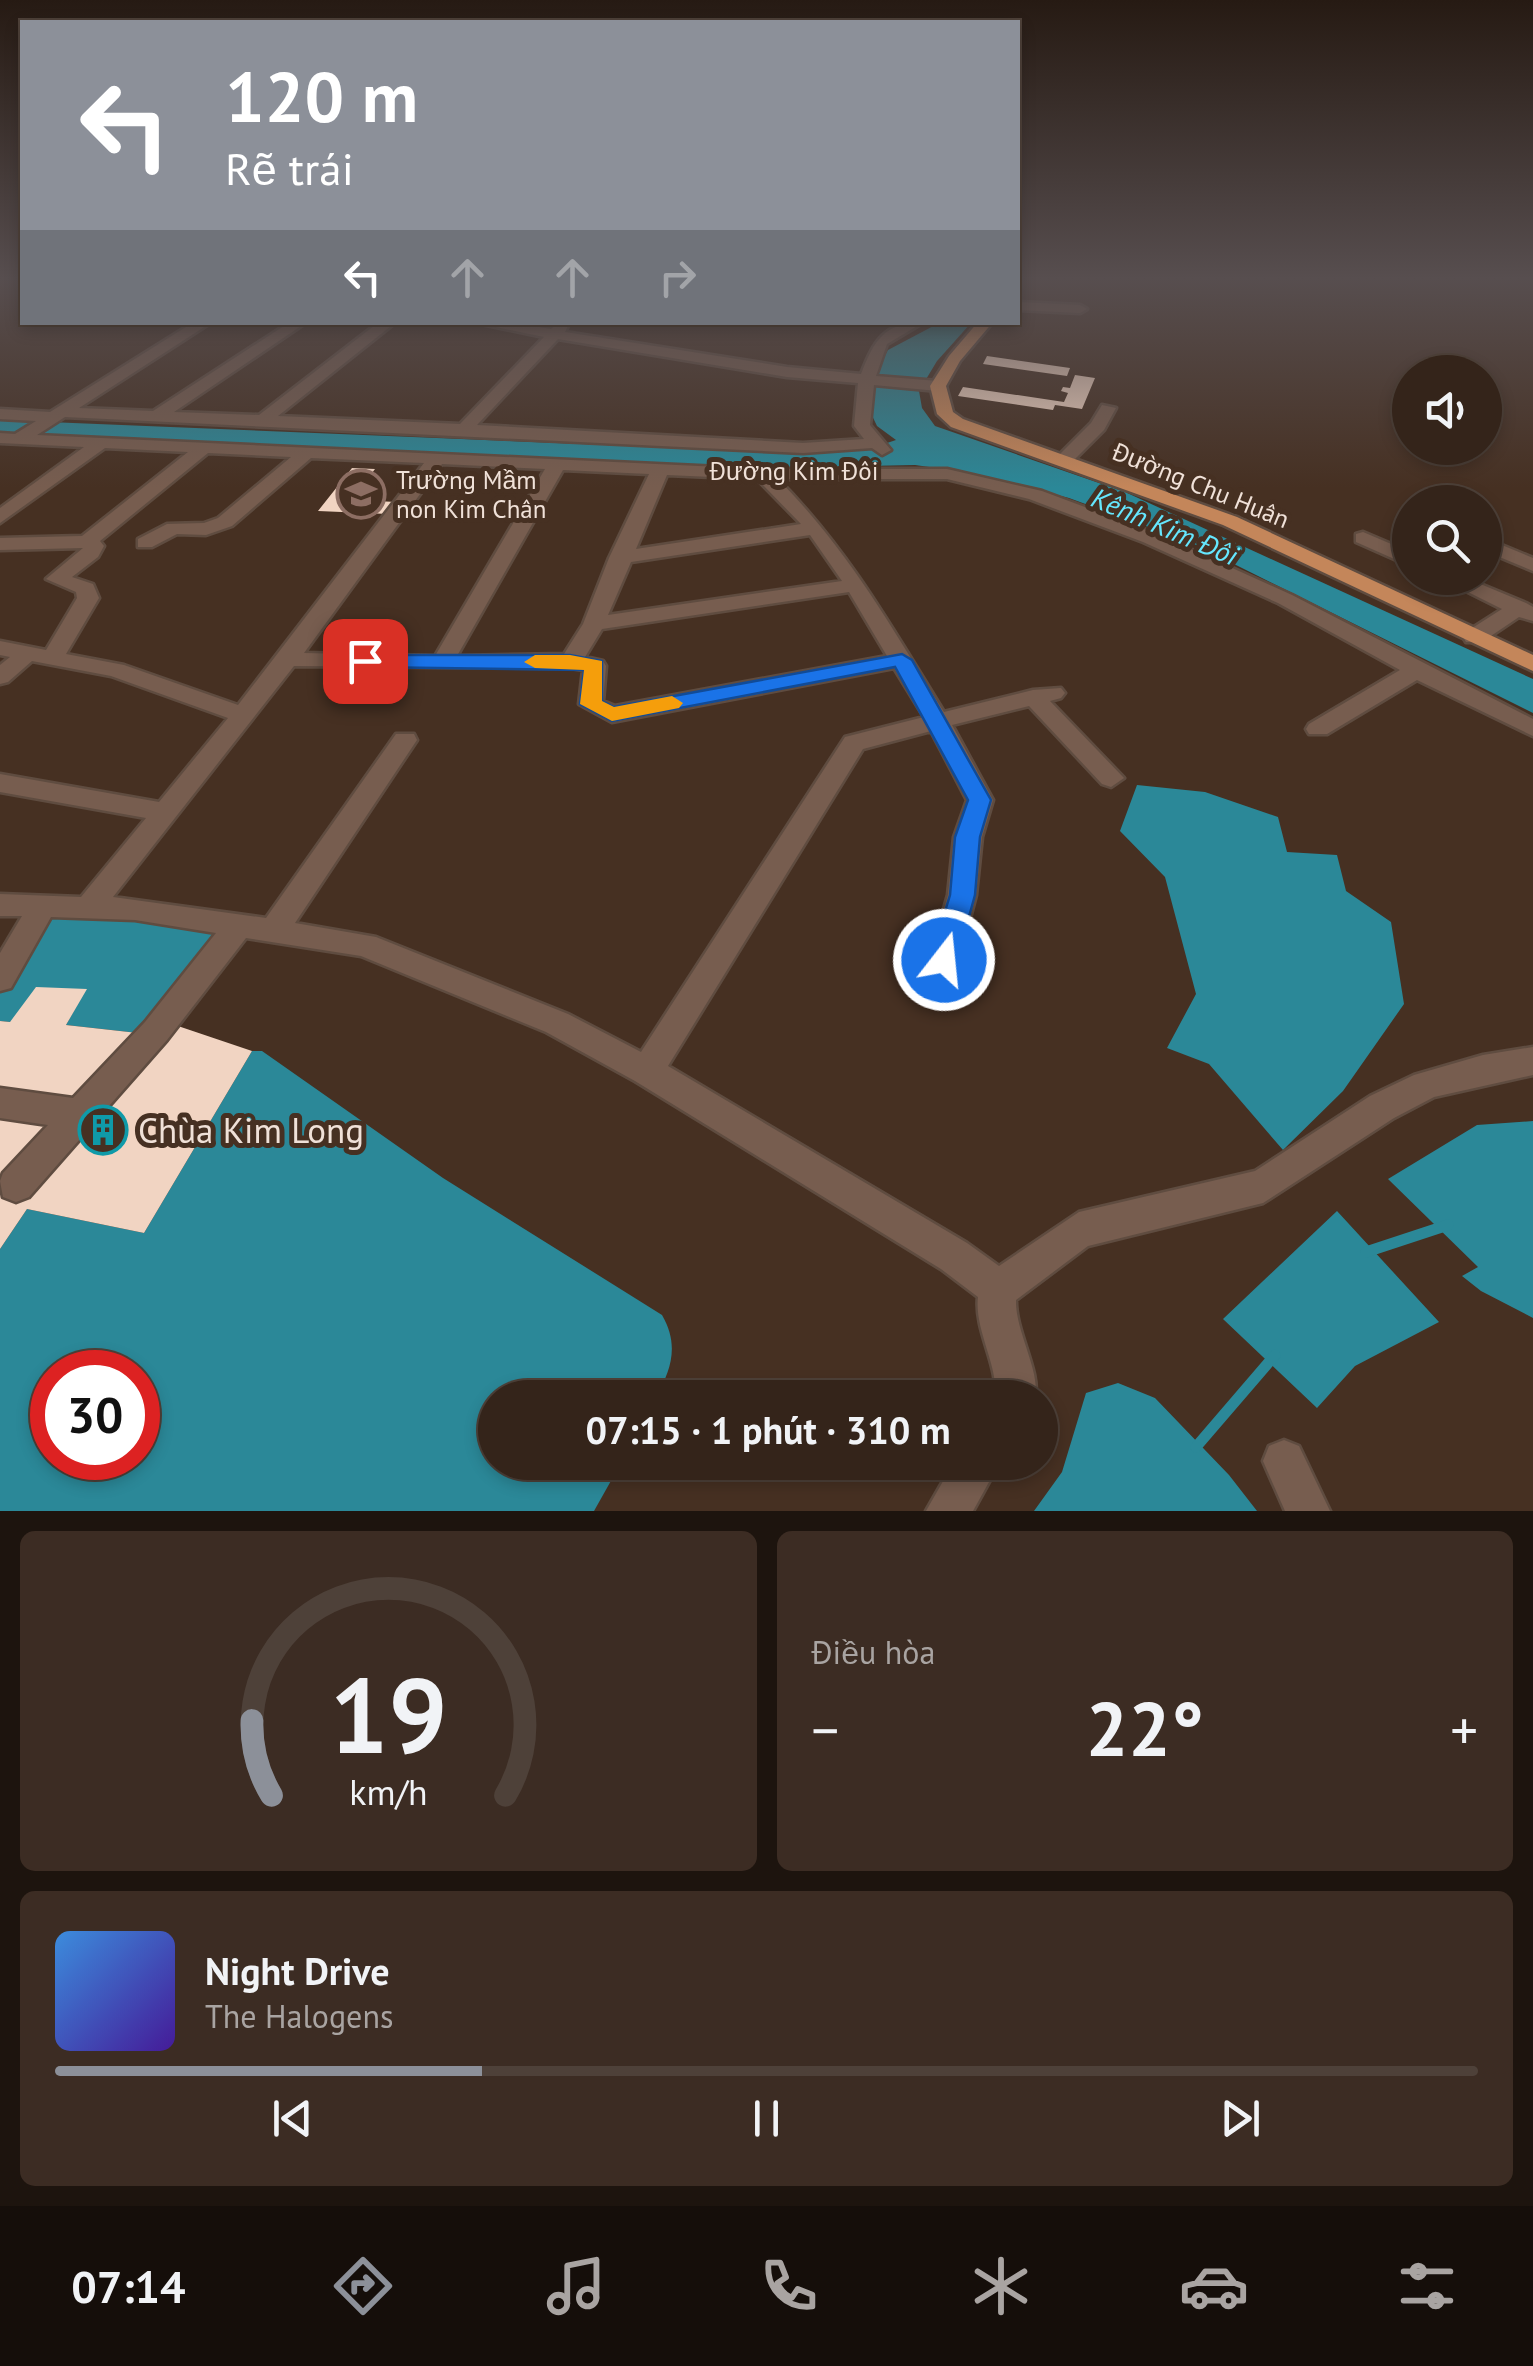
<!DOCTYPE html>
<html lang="vi">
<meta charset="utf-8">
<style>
body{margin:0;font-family:"PT Sans",sans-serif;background:#3c2c23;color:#f1f3f6;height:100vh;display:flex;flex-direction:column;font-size:38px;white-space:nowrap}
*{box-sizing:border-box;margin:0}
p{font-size:32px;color:#a9a4a2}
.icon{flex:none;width:55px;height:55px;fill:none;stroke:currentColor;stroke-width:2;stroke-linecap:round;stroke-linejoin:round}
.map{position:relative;height:1511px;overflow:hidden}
.sheet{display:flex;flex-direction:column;gap:20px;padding:20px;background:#1d140e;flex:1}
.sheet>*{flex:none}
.guide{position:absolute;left:20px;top:20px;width:1000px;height:305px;border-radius:0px;box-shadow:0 5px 15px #0003,0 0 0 2px #4e4139;background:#8c9099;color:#fff;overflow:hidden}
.buttons{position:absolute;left:1392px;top:355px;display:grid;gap:20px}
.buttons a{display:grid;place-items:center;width:110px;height:110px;border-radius:50%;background:#34241a;box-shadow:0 5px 15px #0003,0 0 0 2px #4e4139;font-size:50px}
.speed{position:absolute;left:30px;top:1350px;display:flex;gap:20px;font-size:50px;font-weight:700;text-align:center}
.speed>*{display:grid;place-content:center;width:130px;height:130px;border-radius:50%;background:#34241a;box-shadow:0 5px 15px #0003,0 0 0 2px #4e4139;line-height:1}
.speed .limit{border:15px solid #d22;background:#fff;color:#111}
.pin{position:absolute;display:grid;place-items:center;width:85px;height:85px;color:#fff;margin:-42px;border-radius:20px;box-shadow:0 5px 15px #0006}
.me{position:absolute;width:110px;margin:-55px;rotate:16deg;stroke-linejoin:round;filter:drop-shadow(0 0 8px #0008)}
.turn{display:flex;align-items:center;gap:35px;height:210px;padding:0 40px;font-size:45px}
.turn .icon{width:130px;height:130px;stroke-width:2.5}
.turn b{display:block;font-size:70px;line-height:85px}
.lanes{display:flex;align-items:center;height:95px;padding:0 40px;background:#0003;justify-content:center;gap:50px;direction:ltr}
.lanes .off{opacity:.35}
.big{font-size:75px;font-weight:800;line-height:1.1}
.sheet .card{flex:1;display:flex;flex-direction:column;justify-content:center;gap:15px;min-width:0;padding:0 35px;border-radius:15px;background:#3c2c23}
.sheet .dial{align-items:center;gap:0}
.dial svg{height:260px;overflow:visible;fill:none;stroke:#4e4139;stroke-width:7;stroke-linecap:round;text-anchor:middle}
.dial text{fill:#f1f3f6;stroke:none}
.song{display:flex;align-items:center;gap:30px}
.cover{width:120px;height:120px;border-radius:15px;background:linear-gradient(135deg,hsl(210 70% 55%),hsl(260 70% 35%))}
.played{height:10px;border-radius:5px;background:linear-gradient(90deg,#8c9099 30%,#4e4139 30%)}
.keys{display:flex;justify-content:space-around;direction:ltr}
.heat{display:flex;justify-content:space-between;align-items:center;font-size:55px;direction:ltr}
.sheet .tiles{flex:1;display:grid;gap:20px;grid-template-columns:1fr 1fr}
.card:last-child{grid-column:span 2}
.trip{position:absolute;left:478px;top:1380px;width:580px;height:100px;border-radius:50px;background:#34241a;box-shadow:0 5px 15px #0003,0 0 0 2px #4e4139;font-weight:800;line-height:100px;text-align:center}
.menu{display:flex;height:160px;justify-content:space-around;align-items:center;background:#150e0a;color:#a9a4a2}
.menu .icon{width:70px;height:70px}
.menu .selected{color:#8c9099}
.menu b{font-size:45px;color:#f1f3f6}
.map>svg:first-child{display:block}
.water{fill:#2b8898;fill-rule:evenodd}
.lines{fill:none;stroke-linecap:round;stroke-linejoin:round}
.stream{stroke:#2b8898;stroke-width:11}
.building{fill:#f1d4c2}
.minor-casing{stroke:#5f4c40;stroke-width:5}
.major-casing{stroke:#5f4c40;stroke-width:5}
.minor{fill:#775d4f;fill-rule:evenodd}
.major{fill:#c4865a;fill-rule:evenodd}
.route{fill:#1a73e8;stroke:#114b97;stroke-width:2.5}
.slow{fill:#f59e0b}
.labels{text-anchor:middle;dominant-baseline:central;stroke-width:10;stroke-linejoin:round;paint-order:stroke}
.far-street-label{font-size:25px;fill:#f0e1d8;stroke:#463022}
.far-poi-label{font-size:25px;fill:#f0e1d8;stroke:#463022;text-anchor:start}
.far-water-label{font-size:28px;font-style:italic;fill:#65e7fe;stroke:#463022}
.near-poi-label{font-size:35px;fill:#f0e1d8;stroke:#463022;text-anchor:start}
</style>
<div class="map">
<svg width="1533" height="1511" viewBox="0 0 1533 1511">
<rect width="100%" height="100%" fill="#463022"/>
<g class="water">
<polygon points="939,323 971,323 937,361 919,391 922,408 935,426 1125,492 1533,679 1533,713 1192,543 1069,498 971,473 915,465 768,468 0,435 0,420 750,451 872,448 896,440 877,426 868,407 876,373 888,350"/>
<polygon points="1137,785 1205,792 1278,817 1287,852 1337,855 1346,891 1391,922 1404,1004 1343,1091 1283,1150 1209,1064 1167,1048 1196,994 1165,877 1120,831"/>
<polygon points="24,914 127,918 217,935 138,1033 66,1025 86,989 10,1022 0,1021 0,955"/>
<path d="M252,1051H262L443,1178L662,1315C679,1344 672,1369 656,1397L495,1398V1462L621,1463L594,1511H0V1249L27,1209L144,1233ZM52,1372H138V1458H52Z"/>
<polygon points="1533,1121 1533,1318 1481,1291 1462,1276 1478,1267 1388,1179 1477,1125"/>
<polygon points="1337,1211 1439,1322 1355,1366 1317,1408 1223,1319"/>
<polygon points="1118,1383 1155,1398 1229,1475 1257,1511 1034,1511 1062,1472 1086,1393"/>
</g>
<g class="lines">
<g class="stream">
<polyline points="1366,1252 1448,1225"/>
<polyline points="1196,1447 1275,1355"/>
</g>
</g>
<g class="building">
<polygon points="987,356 1070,368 1067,376 983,364"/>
<polygon points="1075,375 1095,378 1082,409 1055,405 1053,410 958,396 963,387 1064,402 1068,393 1061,391 1063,387 1070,388"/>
<polygon points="352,468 375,469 352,500 397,502 388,514 318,511"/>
<polygon points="36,987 87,989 66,1025 138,1033 175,1025 252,1051 144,1233 27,1209 0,1249 0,1021 10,1022"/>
</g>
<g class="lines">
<g class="minor-casing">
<g id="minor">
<polygon points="1018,302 1080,305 1087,309 1080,313 1018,310"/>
<path d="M194,322H212L79,408L153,411L290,322H307L174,412L259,415L379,322H396L278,416L460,424L544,337L472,322H509L551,329L558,322H570L565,332L787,367L861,374C874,341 884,322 924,322L887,344L876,376L938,381L946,386L938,391L874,385L870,425L891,450L882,455L872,448L803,453L65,417L37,435L762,469H947L1042,491L1157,534L1292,595L1533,719V736L1417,680L1327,734H1309L1306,729L1309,724L1400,670L1278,603L1143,542L1029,499L947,479H778C849,551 892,628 944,712L1033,690L1061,688L1065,693L1061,698L1050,701L1124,778L1111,787L1102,784L1029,706L952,725L993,800L982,837L976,895L959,960L955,968L944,972L933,968L929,960L948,895L954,837L967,800L931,731L863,749L668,1066L967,1243L999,1266L1079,1212L1255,1171L1370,1096L1414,1075L1483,1055L1533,1047V1075L1434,1097L1394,1118L1263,1203L1088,1246L1016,1300C1015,1331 1041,1372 1035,1398H994C1001,1370 974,1331 978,1297L941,1269L635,1081L546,1032L361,956L246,938L167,1040L29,1197L16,1202L3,1197L0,1181L3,1173L48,1125L0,1118V1088L73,1098L145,1022L216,933L135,920L51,917L11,988L0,991V953L22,916H0V894L81,897L146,818L0,792V774L159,802L228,718L111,676L32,661L8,682L0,684V665L10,657L0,655V641L46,650L77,598L76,592L46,579L83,548L0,550V538L82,536L188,452L105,448L0,523V508L84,447L0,443V433L15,434L36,421L0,419V409L50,412ZM558,339L787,377L858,383L854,426L864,439L803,443L477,425ZM208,453L291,457L218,518L204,523L167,524L138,539V547H152L177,534L206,535L232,526L311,458L424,463L238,705L124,665L66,654L99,598L93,584L72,577L98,557L104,546L100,541ZM442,464L545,469L435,656L304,653ZM563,470L649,474L609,558L583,624L564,654L457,656ZM667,475L757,479L801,524L636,549ZM810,535L842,581L608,615L631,562ZM849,592L887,656L615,706L603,701L606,666L603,661L585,657L602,629ZM294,666L571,668L583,670L579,704L612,722L894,668L924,717L845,737L641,1052L568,1014L376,937L295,923L417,740L414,734H396L266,918L113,897Z"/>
<polygon points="1102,405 1116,408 1104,430 1071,463 1059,463 1059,455 1091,423"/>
<polygon points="1363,532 1410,552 1410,566 1356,542 1356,534"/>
<polygon points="1485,538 1533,558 1533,571 1485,551"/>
<polygon points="1440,578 1466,578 1526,603 1533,607 1533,621 1519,617 1482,642 1466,642 1463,637 1466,632 1502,609"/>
<polygon points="1284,1440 1299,1446 1330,1511 1285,1511 1263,1461 1269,1446"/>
<polygon points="954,1462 1000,1462 973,1511 926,1511"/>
</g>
</g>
<g class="major-casing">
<polygon id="major" points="978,322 993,322 960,361 946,386 953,412 963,419 1237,517 1533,655 1533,671 1223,525 951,427 937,414 930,386 949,356"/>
</g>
<use href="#minor" class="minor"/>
<use href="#major" class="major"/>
</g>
<linearGradient id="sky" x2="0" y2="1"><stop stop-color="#261a13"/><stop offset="0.57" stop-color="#574e4f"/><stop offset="1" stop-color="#574e4f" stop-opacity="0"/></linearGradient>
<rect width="1533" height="488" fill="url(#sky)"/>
<polygon class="route" points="902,654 912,660 991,800 980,837 975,895 957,960 953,968 944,971 934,968 930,960 950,895 955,837 968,800 895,667 612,721 580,704 584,670 365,667 354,661 365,655 570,655 602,661 602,701 614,707"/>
<polygon class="slow" points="570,655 602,661 602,701 614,707 672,696 683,703 679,708 612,721 580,704 584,670 535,668 524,662 535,655"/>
<defs>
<g id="school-ring" transform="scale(2.5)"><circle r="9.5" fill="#463022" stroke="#8d6e63" stroke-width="1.5"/><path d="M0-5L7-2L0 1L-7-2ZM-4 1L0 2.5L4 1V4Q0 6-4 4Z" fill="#8d6e63"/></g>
<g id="building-ring" transform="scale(2.5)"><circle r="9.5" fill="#463022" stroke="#0f9aa8" stroke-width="1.5"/><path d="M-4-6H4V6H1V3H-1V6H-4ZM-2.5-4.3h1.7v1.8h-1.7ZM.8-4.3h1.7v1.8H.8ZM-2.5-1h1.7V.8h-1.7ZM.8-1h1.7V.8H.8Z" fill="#0f9aa8"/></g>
</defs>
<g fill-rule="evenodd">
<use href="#school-ring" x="361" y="494"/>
<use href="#building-ring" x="103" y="1130"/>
</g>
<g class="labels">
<g class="far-street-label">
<text x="794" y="471">Đường Kim Đôi</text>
<text transform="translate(1201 485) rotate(22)">Đường Chu Huân</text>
</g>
<g class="far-poi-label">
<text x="396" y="480">Trường Mầm<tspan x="396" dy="29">non Kim Chân</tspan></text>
</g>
<g class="far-water-label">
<text transform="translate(1165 526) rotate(23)">Kênh Kim Đôi</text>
</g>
<g class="near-poi-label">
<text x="138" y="1130">Chùa Kim Long</text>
</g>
</g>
</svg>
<div class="buttons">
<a><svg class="icon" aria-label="sound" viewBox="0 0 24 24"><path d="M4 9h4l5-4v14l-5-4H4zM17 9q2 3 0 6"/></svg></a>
<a><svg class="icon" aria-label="search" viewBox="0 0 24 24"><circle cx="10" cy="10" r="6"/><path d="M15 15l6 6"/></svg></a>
</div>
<div class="speed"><div class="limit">30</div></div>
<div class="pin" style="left:365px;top:661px;background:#d93025"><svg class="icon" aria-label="arrive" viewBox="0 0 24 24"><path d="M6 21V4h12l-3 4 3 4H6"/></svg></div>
<svg class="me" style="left:944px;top:960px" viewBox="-20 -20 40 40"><circle r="17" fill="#1a73e8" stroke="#fff" stroke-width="3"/><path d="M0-11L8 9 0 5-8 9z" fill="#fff"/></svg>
<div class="trip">07:15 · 1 phút · 310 m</div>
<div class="guide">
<div class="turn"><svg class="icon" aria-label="left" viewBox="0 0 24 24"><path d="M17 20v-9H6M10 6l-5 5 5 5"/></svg><div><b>120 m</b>Rẽ trái</div></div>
<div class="lanes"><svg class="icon" aria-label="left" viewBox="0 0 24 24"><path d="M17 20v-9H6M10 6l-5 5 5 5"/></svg><svg class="icon off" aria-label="ahead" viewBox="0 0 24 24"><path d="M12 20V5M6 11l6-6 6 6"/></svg><svg class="icon off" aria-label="ahead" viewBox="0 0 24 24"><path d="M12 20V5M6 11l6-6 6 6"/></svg><svg class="icon off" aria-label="right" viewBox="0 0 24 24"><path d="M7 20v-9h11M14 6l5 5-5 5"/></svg></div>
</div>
</div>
<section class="sheet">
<div class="tiles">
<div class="card dial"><svg viewBox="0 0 100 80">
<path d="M14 69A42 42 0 1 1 86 69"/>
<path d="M14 69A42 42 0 0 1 8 46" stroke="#8c9099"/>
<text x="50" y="56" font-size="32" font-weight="700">19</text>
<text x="50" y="72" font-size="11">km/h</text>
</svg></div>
<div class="card"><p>Điều hòa</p>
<div class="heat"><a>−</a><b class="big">22°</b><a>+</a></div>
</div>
<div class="card">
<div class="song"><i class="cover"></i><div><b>Night Drive</b><p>The Halogens</p></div></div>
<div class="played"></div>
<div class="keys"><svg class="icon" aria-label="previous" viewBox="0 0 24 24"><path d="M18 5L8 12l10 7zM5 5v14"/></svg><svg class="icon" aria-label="pause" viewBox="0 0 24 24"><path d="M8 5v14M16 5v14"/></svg><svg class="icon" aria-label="next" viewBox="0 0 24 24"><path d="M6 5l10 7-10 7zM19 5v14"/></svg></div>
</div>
</div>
</section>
<nav class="menu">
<b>07:14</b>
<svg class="icon selected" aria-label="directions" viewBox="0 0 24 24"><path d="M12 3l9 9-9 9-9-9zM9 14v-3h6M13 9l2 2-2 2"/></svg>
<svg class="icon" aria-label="music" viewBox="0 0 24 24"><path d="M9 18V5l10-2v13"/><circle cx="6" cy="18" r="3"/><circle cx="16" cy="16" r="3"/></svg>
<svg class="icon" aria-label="phone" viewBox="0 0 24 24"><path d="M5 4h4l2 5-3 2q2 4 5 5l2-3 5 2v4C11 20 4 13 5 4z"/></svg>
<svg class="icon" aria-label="climate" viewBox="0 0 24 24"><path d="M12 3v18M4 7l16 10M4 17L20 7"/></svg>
<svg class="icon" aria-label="car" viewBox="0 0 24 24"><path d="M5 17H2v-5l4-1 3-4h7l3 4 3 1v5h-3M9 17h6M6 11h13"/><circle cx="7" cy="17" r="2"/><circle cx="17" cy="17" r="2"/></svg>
<svg class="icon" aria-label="filters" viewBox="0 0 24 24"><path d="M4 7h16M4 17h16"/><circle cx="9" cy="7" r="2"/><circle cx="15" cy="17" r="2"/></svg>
</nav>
